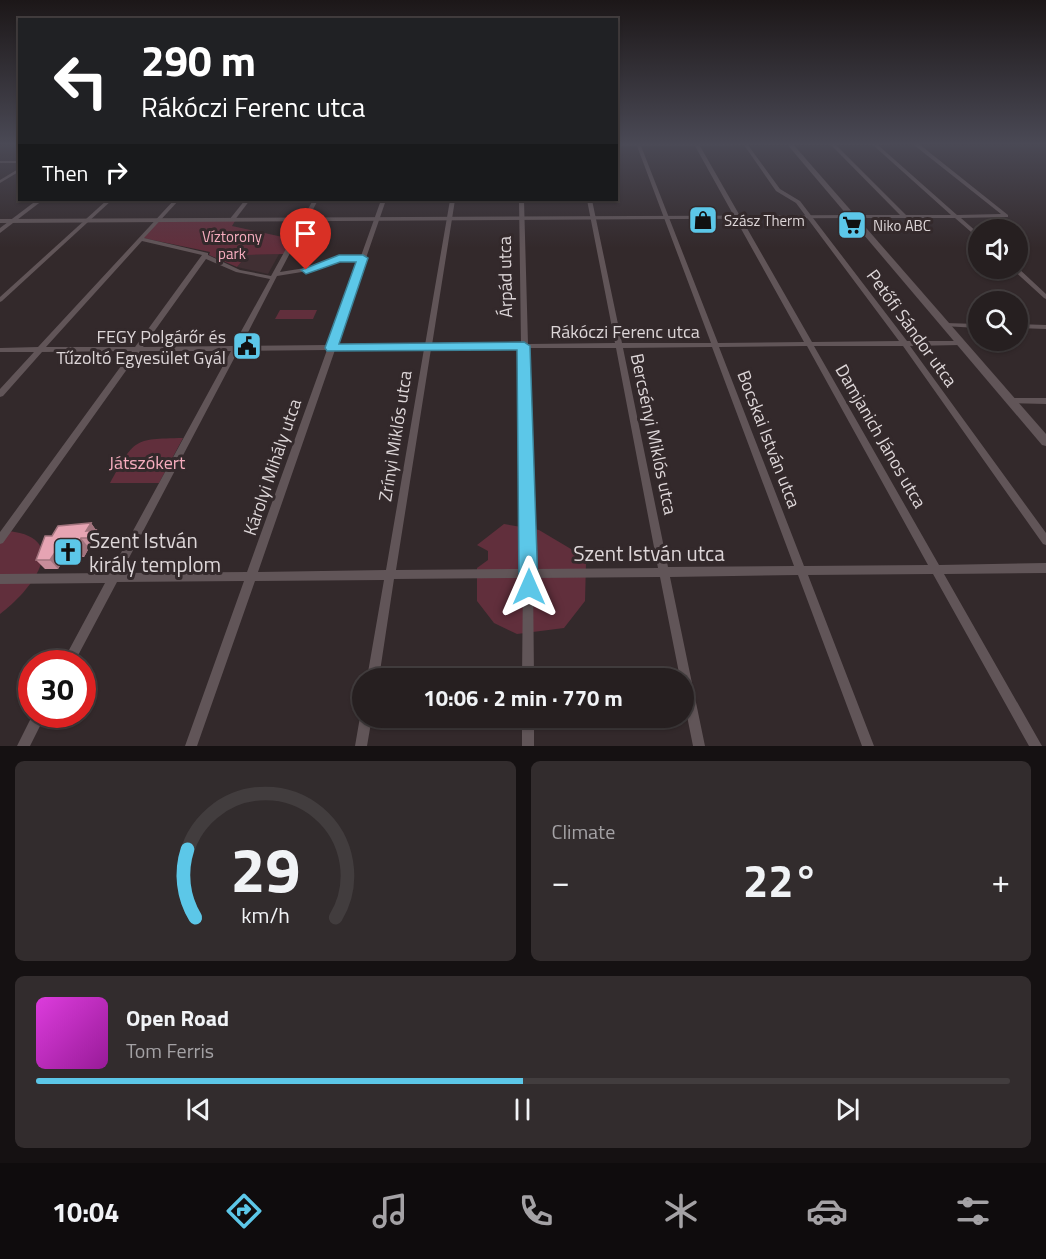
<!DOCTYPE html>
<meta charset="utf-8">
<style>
body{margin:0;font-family:"Titillium Web",sans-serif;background:#322c2d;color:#f1f3f6;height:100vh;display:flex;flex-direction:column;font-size:22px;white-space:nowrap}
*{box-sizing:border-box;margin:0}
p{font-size:20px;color:#a4a2a5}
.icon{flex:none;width:33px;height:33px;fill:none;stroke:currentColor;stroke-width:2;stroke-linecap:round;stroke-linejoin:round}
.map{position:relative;height:746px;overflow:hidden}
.drawer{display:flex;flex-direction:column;gap:15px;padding:15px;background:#151112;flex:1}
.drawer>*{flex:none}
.top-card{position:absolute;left:18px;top:18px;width:600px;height:183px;border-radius:0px;box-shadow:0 2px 4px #0004,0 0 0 2px #423d3e;background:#202124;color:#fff;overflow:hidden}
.fabs{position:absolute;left:968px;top:219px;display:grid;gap:12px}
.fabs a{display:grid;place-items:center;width:60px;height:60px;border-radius:50%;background:#261f20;box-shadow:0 2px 4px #0004,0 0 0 2px #423d3e;font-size:30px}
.speed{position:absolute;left:18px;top:650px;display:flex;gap:12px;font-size:30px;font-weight:700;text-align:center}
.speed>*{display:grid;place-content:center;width:78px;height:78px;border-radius:50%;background:#261f20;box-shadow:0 2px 4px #0004,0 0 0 2px #423d3e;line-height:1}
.speed .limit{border:9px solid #d22;background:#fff;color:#111}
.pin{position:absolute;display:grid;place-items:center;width:51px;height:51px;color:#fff;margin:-62px -26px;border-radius:50% 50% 50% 0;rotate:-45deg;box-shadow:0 0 6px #0007}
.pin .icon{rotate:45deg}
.me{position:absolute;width:66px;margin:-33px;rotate:0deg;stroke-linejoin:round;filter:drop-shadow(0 0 4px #0008)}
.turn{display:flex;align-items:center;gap:21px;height:126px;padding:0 24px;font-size:27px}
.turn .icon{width:78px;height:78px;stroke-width:2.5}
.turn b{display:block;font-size:42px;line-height:51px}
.then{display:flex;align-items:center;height:57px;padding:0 24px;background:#0003;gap:12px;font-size:22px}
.big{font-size:45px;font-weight:700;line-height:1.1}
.drawer .card{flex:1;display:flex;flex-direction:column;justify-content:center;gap:9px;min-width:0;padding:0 21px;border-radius:9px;background:#322c2d}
.drawer .dial{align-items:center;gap:0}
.dial svg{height:156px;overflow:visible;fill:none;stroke:#423d3e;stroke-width:7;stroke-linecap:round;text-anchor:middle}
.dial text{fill:#f1f3f6;stroke:none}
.song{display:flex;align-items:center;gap:18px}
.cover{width:72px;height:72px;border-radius:9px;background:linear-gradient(135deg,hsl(300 70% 55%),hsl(300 70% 35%))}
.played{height:6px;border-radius:3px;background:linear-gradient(90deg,#5cc7e8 50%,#423d3e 50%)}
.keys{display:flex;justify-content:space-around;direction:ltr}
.heat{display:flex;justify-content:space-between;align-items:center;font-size:33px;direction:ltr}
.drawer .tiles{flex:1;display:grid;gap:15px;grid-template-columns:1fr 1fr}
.card:last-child{grid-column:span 2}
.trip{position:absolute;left:352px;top:668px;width:342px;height:60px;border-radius:30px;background:#261f20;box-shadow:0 2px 4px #0004,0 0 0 2px #423d3e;font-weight:700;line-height:60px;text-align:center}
.dock{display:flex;height:96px;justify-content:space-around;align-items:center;background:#0f0c0d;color:#a4a2a5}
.dock .icon{width:42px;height:42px}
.dock .selected{color:#5cc7e8}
.dock b{font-size:27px;color:#f1f3f6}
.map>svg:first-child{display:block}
.built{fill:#402f33}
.green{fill:#612f3c}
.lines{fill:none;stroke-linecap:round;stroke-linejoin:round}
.minor{fill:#615558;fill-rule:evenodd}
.tertiary{fill:#615558;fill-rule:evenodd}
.secondary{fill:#615558;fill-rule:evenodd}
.wall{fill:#c68d9a}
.shaded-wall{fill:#a1737d}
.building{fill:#e6a4b3;stroke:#a1737d;stroke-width:1.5}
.route{fill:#5cc7e8;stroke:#3c8197;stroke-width:1.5}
.labels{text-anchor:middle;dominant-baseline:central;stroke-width:6;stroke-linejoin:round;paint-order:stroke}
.far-poi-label{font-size:15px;fill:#ddd6d8;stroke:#33292b;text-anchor:start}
.far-park-label{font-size:15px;fill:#f6adbe;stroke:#33292b}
.street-label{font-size:18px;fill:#ddd6d8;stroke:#33292b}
.poi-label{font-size:18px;fill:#ddd6d8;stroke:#33292b;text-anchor:end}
.park-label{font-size:18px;fill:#f6adbe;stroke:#33292b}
.near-poi-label{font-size:21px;fill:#ddd6d8;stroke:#33292b;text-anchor:start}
.near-street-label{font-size:21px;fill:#ddd6d8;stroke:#33292b}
</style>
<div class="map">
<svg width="1046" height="746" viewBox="0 0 1046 746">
<rect width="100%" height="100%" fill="#33292b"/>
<polygon class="built" points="279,254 268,274 237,267 246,255"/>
<g class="green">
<polygon points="158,221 235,221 232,226 292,239 284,254 247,255 237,267 209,255 210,252 143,238"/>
<polygon points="280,310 317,310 313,319 275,319"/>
<path d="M183,438L159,483H110C135,439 132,439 183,438Z"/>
<polygon points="504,524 539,530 576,552 586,563 585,601 564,628 517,634 494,623 477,601 477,568 488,560 488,551 477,545"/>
<path d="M9,531C74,539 29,592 0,614V532Z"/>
</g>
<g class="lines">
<g class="minor">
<path d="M932,143L919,144L1008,215V217L961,218L978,233V238L955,218H851L850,217L853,215H900L831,145H748L780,189L800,201L907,341H961L965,343L961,345L910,346L1046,533V545L1043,544L903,346H814L939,565L1046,563V573L944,574L1042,746H1029L933,574L808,575L874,746H862L798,575L670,577L705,746H693L684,701V678H680L660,577L533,578L534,678H522L523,578L394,579L379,678H367L384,580L255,581L197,746H185L244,581L117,582L74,663H62L105,583L0,584V574L110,573L231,351H140L3,543L0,544V532L132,351L42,352L3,396L0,397V389L34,352H0V348L38,347L174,200H179L144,238L208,253V255L240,270L271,276L313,200H318L280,272L305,268L339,257L361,256L381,200H386L336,345H425L450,200H455L432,345L521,344L519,200H524L528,344L615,343L587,200H592L622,343H711L637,146H616V144ZM914,144V145L1001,214L957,215L878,145ZM744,145L776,191L796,203L899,341L812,342L700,146ZM836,145H873L951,215H906ZM641,146H695L804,342L718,343ZM142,241L202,255L135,347H46ZM206,259L236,272L270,279L233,346L143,347ZM360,260L329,345L241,346L277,276L308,271L340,261ZM807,346L928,565L804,566L719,347ZM712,347L794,566L668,567L623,348ZM521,348L523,569L396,570L431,349ZM528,348H616L658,568L533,569ZM424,349L386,570L258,572L335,350ZM327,350L247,572L121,573L238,351Z"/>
<rect x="0" y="161" width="20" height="2"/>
<polygon points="20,168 20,171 0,183 0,180"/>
<polygon points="37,200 43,200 0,233 0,228"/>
<polygon points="107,200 112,200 2,301 0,302 0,297"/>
<polygon points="245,200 250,200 234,221 230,221 229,220"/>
<polygon points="1017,267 1046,294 1046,299 1044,298 1011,268 1017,268"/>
<polygon points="945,323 978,324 978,328 943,326 942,325 943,324"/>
<polygon points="1017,324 1046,325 1046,329 1017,328"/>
<polygon points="1011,398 1046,398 1046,404 1008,403 1007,401"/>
<polygon points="363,712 363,717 372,717 367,746 355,746 360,717"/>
<polygon points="33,714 46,714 30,746 17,746"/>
<rect x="522" y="717" width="12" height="29"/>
</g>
<polygon class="tertiary" points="853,215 855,216 855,218 0,223 0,219"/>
<polygon class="secondary" points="786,143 792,143 1046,434 1046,446 1042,445"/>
</g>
<polygon class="wall" points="91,523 103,540 98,547 89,548 84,557 65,557 58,569 45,569 36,560 52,536"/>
<g class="shaded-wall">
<polygon points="91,523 103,540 98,547 86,531"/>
<polygon points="81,538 89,548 84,557 76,547"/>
<polygon points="58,548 65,557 58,569 50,560"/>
</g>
<polygon class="building" points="91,523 86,531 96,530 91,538 81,538 76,547 58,548 50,560 36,560 45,536 52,536 58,526"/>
<linearGradient id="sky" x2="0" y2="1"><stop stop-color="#1c1718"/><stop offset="0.58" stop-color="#4a4955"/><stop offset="1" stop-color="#4a4955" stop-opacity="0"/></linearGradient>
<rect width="1046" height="248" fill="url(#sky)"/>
<polygon class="route" points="363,255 368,258 339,344 524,342 530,346 538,587 536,593 529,595 522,593 519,587 517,350 327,351 325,348 356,262 340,262 306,274 301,270 339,255"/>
<defs>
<g id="shop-square" transform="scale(1.5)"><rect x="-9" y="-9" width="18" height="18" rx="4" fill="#5cc7e8" stroke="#33292b"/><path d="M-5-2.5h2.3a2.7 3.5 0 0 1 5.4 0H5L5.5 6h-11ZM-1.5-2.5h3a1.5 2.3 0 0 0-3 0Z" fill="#111"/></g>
<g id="supermarket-square" transform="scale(1.5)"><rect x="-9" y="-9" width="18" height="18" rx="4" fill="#5cc7e8" stroke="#33292b"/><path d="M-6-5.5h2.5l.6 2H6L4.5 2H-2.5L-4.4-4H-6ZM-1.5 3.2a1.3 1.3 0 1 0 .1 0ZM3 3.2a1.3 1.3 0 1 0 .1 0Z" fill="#111"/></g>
<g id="civic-square" transform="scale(1.5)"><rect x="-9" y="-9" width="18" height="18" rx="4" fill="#5cc7e8" stroke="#33292b"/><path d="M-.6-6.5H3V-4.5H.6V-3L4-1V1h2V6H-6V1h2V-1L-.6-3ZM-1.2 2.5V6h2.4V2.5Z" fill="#111"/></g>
<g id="church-square" transform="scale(1.5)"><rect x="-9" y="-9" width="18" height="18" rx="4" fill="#5cc7e8" stroke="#33292b"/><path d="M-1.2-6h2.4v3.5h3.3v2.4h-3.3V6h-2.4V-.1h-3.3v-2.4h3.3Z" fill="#111"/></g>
</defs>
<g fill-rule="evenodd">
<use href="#shop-square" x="703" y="220"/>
<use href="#supermarket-square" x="852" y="225"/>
<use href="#civic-square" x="247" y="346"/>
<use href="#church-square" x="68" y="552"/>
</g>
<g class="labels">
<g class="far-poi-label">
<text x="724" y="220">Szász Therm</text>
<text x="873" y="225">Niko ABC</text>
</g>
<g class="far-park-label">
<text x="232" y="236">Víztorony<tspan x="232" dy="17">park</tspan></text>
</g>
<g class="street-label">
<text transform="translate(505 277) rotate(-91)">Árpád utca</text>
<text transform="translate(912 328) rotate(54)">Petőfi Sándor utca</text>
<text x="625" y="331">Rákóczi Ferenc utca</text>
<text transform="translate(654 434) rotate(78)">Bercsényi Miklós utca</text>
<text transform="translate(395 436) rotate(-81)">Zrínyi Miklós utca</text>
<text transform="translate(881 436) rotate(60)">Damjanich János utca</text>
<text transform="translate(769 439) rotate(69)">Bocskai István utca</text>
<text transform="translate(272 467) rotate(-71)">Károlyi Mihály utca</text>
</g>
<g class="poi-label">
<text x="226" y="336">FEGY Polgárőr és<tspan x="226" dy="21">Tűzoltó Egyesület Gyál</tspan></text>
</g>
<g class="park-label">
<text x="147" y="462">Játszókert</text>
</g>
<g class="near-poi-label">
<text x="89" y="540">Szent István<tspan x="89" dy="24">király templom</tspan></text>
</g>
<g class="near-street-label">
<text x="649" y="553">Szent István utca</text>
</g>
</g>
</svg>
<div class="fabs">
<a><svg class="icon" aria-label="sound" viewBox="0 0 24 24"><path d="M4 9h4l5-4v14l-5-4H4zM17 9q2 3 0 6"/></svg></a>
<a><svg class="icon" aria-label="search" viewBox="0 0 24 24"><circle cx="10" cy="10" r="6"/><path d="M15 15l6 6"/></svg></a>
</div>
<div class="speed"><div class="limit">30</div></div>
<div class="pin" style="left:306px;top:270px;background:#d93025"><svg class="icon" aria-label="arrive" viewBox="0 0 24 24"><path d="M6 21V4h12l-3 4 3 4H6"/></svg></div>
<svg class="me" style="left:529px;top:587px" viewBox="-20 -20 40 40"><path d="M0-17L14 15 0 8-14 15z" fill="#5cc7e8" stroke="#fff" stroke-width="4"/></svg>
<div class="trip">10:06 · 2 min · 770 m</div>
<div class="top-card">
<div class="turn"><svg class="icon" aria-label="left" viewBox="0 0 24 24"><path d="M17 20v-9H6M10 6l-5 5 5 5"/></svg><div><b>290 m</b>Rákóczi Ferenc utca</div></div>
<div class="then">Then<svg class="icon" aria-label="right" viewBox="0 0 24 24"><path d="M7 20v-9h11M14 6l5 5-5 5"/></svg></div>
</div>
</div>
<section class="drawer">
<div class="tiles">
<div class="card dial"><svg viewBox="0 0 100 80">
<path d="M14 69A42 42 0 1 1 86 69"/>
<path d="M14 69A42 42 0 0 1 10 34" stroke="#5cc7e8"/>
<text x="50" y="56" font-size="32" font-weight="700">29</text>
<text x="50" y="72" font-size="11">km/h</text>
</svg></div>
<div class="card"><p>Climate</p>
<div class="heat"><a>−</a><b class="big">22°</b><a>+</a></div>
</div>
<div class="card">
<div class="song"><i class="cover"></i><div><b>Open Road</b><p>Tom Ferris</p></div></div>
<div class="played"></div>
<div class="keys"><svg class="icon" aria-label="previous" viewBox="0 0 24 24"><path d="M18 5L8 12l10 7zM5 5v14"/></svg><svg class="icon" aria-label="pause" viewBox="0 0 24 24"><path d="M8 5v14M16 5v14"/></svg><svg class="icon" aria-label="next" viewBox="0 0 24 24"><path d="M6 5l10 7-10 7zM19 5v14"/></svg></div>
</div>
</div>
</section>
<nav class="dock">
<b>10:04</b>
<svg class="icon selected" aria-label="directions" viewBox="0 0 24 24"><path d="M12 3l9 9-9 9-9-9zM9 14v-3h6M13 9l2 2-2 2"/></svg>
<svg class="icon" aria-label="music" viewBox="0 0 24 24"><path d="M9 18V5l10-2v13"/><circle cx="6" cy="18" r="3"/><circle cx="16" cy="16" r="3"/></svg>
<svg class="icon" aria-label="phone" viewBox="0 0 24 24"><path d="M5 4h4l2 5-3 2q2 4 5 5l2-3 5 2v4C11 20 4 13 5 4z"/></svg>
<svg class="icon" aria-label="climate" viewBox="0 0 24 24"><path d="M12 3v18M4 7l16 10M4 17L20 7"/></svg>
<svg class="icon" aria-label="car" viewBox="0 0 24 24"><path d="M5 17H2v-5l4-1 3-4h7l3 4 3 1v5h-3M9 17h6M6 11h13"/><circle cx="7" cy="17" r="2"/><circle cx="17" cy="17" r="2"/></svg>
<svg class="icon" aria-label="filters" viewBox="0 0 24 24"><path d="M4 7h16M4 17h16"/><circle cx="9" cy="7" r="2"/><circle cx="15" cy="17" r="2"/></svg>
</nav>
